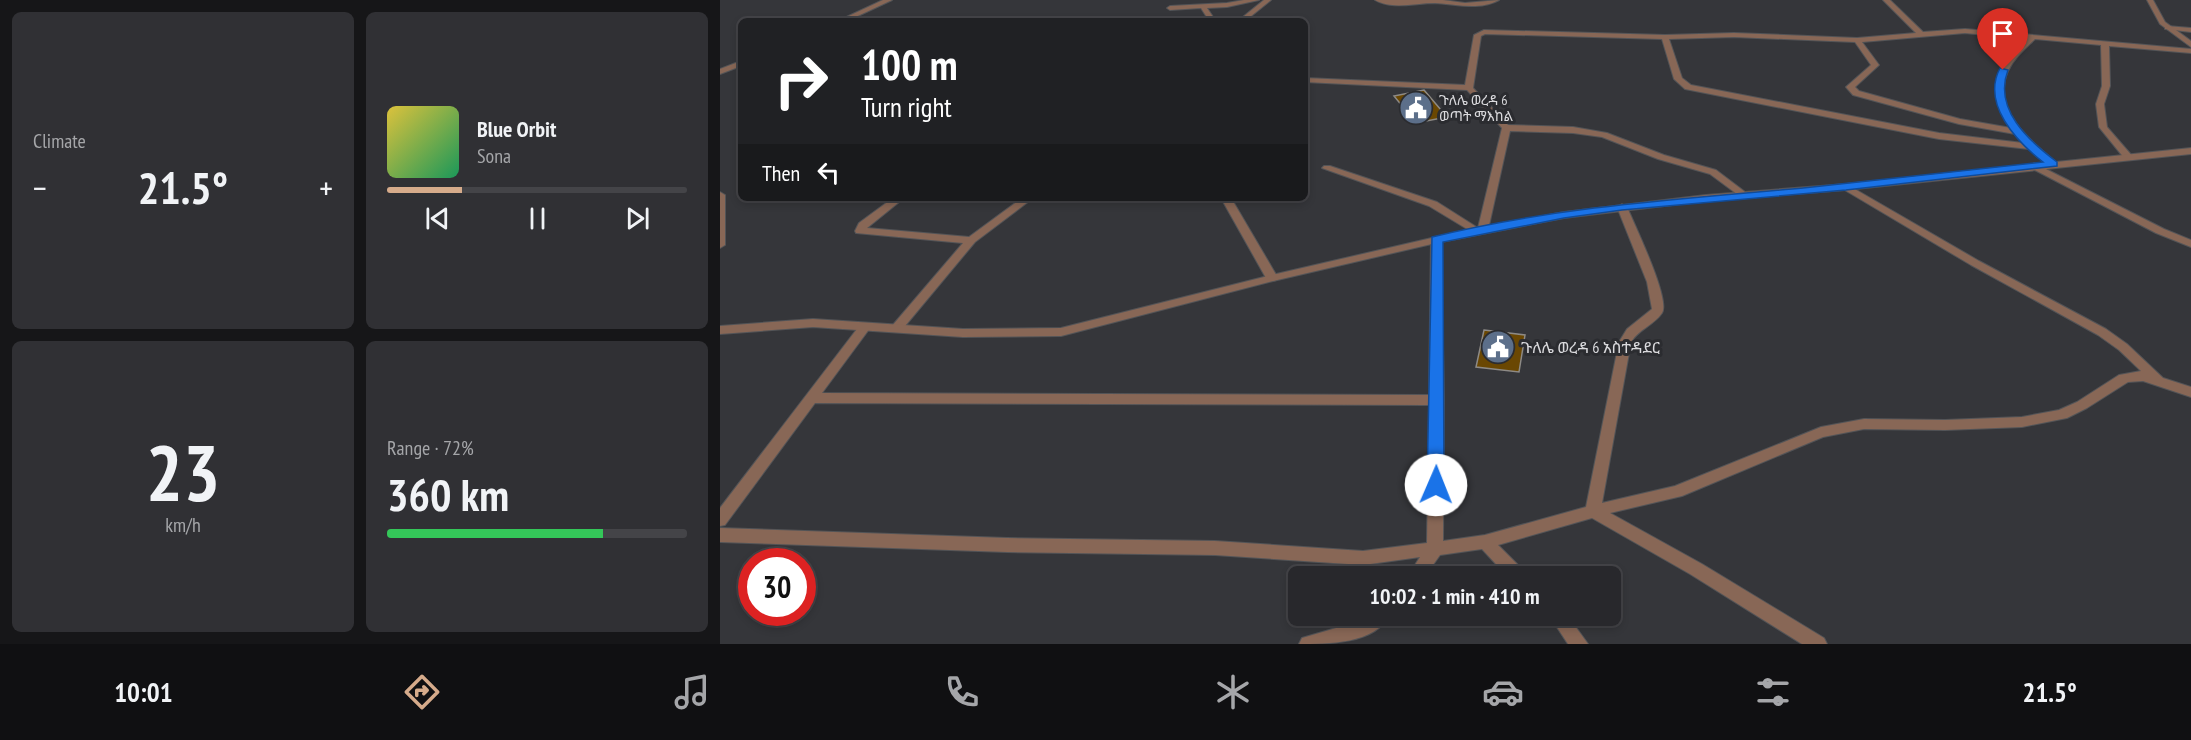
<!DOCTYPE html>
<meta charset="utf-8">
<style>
body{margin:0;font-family:"PT Sans Narrow","Noto Sans Ethiopic",sans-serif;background:#303034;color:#f1f3f6;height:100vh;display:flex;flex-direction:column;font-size:22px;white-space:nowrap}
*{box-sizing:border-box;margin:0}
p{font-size:20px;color:#a5a6a9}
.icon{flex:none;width:33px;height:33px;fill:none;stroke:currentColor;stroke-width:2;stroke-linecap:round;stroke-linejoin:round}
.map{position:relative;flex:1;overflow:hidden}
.sheet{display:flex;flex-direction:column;gap:12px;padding:12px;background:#161618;width:720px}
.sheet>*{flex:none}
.banner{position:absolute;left:18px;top:18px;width:570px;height:183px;border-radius:9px;box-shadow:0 3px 9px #0003,0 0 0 2px #444448;background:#202124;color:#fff;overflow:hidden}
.speed{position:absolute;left:18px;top:548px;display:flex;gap:12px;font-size:30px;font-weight:700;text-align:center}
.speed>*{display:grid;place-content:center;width:78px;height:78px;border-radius:50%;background:#28282c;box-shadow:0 3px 9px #0003,0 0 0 2px #444448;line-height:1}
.speed .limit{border:9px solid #d22;background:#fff;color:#111}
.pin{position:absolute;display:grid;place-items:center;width:51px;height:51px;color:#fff;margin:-62px -26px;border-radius:50% 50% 50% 0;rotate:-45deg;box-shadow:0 0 6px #0007}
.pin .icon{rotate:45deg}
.me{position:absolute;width:66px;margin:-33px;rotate:1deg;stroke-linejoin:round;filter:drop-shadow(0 0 4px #0008)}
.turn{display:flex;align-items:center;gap:21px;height:126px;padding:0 24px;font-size:27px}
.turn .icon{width:78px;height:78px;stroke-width:2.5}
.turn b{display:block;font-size:42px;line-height:51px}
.then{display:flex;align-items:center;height:57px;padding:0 24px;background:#0003;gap:12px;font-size:22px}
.big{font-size:45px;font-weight:700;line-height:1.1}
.sheet .tile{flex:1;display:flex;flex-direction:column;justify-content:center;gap:9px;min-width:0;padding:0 21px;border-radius:9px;background:#303034}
.sheet .dial{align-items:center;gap:0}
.dial b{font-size:78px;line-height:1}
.song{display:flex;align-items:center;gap:18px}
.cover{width:72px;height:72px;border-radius:9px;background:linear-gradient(135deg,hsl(50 70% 55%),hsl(150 70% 35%))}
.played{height:6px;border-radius:3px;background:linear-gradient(90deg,#d6ab8b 25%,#444448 25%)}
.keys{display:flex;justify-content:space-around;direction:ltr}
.heat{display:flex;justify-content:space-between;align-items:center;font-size:33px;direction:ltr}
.charge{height:9px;border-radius:4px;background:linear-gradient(90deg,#34c759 72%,#444448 0)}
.sheet .tiles{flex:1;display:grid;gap:12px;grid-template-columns:repeat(2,1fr)}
.trip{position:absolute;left:568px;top:566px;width:333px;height:60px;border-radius:9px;background:#28282c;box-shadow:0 3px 9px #0003,0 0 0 2px #444448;font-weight:700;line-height:60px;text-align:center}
.menu{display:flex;height:96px;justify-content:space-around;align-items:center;background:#101012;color:#a5a6a9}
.menu .icon{width:42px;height:42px}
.menu .selected{color:#d6ab8b}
.menu b{font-size:27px;color:#f1f3f6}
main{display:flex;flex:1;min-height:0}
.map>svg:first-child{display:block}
.building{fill:#6a4702;stroke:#8d8a86;stroke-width:1.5}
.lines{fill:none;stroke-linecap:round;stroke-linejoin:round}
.minor-casing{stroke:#535457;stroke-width:2}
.tertiary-casing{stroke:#535457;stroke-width:2}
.minor{fill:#886756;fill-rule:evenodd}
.tertiary{fill:#886756;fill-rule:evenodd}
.route{fill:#1a73e8;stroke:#114b97;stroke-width:1.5}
.labels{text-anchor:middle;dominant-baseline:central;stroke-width:6;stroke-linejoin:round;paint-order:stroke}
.far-poi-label{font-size:14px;fill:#dadadd;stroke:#2b2c30;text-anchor:start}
.poi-label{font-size:16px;fill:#dadadd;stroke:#2b2c30;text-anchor:start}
</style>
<main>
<section class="sheet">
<div class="tiles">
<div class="tile"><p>Climate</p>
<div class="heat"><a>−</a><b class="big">21.5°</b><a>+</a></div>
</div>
<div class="tile">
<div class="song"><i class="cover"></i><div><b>Blue Orbit</b><p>Sona</p></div></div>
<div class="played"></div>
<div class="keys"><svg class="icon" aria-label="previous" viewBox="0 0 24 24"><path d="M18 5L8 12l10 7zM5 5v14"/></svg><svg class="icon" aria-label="pause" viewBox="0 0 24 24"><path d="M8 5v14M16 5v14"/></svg><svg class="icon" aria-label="next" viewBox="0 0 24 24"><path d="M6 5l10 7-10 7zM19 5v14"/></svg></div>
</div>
<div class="tile dial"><b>23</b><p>km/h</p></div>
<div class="tile"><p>Range · 72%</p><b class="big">360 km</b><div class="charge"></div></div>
</div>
</section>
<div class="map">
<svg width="1471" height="644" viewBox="0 0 1471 644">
<rect width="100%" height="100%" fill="#35363a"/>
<g class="building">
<polygon points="704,90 727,117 696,123 674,96"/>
<polygon points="764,330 805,335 799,372 756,367"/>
</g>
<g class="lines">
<g class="minor-casing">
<g id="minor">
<polygon points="163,0 172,0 127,21 118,21"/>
<polygon points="524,0 539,0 507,7 487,8 493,17 499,21 488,19 481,8 450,10 447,8 450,6 507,3"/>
<polygon points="544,0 551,0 525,21 518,21"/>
<path d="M655,0H723L745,3L779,0C759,11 736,4 715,3C695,3 672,10 655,0Z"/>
<path d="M1163,0H1170L1203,32L1245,29L1471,49V53L1389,46L1390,86L1384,104L1387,127L1413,157L1408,160L1405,159L1379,127L1376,104L1382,86L1381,45L1315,39C1305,49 1294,58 1288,71C1271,109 1310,141 1336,162V166L1333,167L1309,149L1219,139L965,89L954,79L942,39L765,34L761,36L753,88L788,125L853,127L887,133L944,155L996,170L1029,195L1024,198L1021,197L990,174L938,159L882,137L853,133L790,131L768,230L757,235L709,206L602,168L604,166H610L717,202L758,228L782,128L747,90L585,82V78L745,85L754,35L764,30L945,35L1014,33L1137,38L1196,33ZM1245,33L1307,39C1279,66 1264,92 1291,128L1240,119L1139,91L1135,87L1159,65L1142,42ZM1014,37L1135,42L1151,65L1126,87L1133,95L1239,124L1295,134L1303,143L1219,133L971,85L962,78L949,39Z"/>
<polygon points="1447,26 1471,28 1471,32 1445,29 1445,27"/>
<polygon points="21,61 21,66 0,74 0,69"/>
<polygon points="1314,163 1444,229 1471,240 1471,247 1436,233 1311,168 1309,166"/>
<path d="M1126,184L1259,261L1386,329L1407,344L1443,378L1471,387V397L1423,381L1408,382L1367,408L1347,418L1302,427L1225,430L1144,429L1103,437L962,496L890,513L982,564L1104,638L1107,644H1082L970,574L872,518L778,545L804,571L806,576H787L762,549L720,555L705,576H688L700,557L643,565L495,555L287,552L0,542V528L287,538L495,541L643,551L707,543L709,405L95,403L5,525L0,526V508L140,325L144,324L150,328L102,393L709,395L711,240L716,237L721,240L724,400L723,541L765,535L866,507L899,342L907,329L932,309L927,282L897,207L902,204L907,207C914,224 951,300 942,313C934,325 919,329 911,342L882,503L955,486L1101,427L1144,419L1225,420L1302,417L1339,410L1357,402L1399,375L1421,371L1399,350L1378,335L1251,265L1123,189L1121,187Z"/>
<polygon points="0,192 5,195 5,245 0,248"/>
<polygon points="173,198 184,198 147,228 249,237 302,198 313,198 255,242 180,332 172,332 170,329 172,326 243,243 136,233 135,231 139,223"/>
<polygon points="501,198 511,198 558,278 556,280 552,281 546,278"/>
<path d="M648,615H669C656,644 607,644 579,644L582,638L640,621Z"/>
<polygon points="829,615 847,615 868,644 848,644"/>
</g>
</g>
<g class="tertiary-casing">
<g id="tertiary">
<polygon points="1427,0 1433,0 1445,22 1471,41 1471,47 1440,24"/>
<polygon points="1471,148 1471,154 1126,190 986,201 844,218 716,243 553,281 341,336 243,337 93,327 0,334 0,326 93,319 243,329 341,328 552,275 716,237 844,212 986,195 1126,184"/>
</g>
</g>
<use href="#minor" class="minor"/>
<use href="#tertiary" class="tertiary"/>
</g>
<path class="route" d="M1280,68L1288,70C1273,109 1309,141 1337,162V166L1126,190L902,210L844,218L723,242L724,485L722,490H710L707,485L712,237C834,207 959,199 1083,188C1163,180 1243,171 1323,162C1297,142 1261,104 1280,68Z"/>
<defs>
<g id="civic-disc" transform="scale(1.725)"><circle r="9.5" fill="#5c6f8a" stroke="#2b2c30"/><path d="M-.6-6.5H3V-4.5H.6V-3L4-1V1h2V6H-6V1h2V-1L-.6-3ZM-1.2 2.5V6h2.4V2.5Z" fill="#fff"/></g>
</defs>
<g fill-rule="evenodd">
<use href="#civic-disc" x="696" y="108"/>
<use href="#civic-disc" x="778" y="347"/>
</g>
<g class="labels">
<g class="far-poi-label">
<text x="719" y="100">ጉለሌ ወረዳ 6<tspan x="719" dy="16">ወጣት ማእከል</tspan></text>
</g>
<g class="poi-label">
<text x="801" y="347">ጉለሌ ወረዳ 6 አስተዳደር</text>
</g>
</g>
</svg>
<div class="speed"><div class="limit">30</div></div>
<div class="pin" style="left:1283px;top:70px;background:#d93025"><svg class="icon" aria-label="arrive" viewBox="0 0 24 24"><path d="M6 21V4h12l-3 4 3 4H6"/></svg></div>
<svg class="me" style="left:716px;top:485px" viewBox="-20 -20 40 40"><circle r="19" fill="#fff"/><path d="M0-13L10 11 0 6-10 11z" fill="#1a73e8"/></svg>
<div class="trip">10:02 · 1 min · 410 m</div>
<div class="banner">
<div class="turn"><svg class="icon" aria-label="right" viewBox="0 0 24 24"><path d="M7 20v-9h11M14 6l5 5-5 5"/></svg><div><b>100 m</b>Turn right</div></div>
<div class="then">Then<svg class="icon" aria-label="left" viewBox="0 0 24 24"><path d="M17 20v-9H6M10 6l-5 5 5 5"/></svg></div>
</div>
</div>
</main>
<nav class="menu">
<b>10:01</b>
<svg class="icon selected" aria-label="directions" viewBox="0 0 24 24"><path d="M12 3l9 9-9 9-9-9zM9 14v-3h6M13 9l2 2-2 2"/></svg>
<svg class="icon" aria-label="music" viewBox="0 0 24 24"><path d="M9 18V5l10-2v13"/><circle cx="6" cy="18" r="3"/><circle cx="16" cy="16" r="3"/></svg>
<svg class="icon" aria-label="phone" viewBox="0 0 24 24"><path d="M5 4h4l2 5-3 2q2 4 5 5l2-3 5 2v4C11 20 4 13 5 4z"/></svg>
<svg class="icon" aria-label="climate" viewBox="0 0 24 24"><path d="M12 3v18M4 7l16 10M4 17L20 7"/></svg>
<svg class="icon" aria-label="car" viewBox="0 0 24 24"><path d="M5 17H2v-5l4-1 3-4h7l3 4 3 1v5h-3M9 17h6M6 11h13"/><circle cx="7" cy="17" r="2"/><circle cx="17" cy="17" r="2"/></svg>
<svg class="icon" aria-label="filters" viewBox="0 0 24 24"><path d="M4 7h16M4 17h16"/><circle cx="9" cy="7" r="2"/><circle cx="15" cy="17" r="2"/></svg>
<b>21.5°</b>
</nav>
